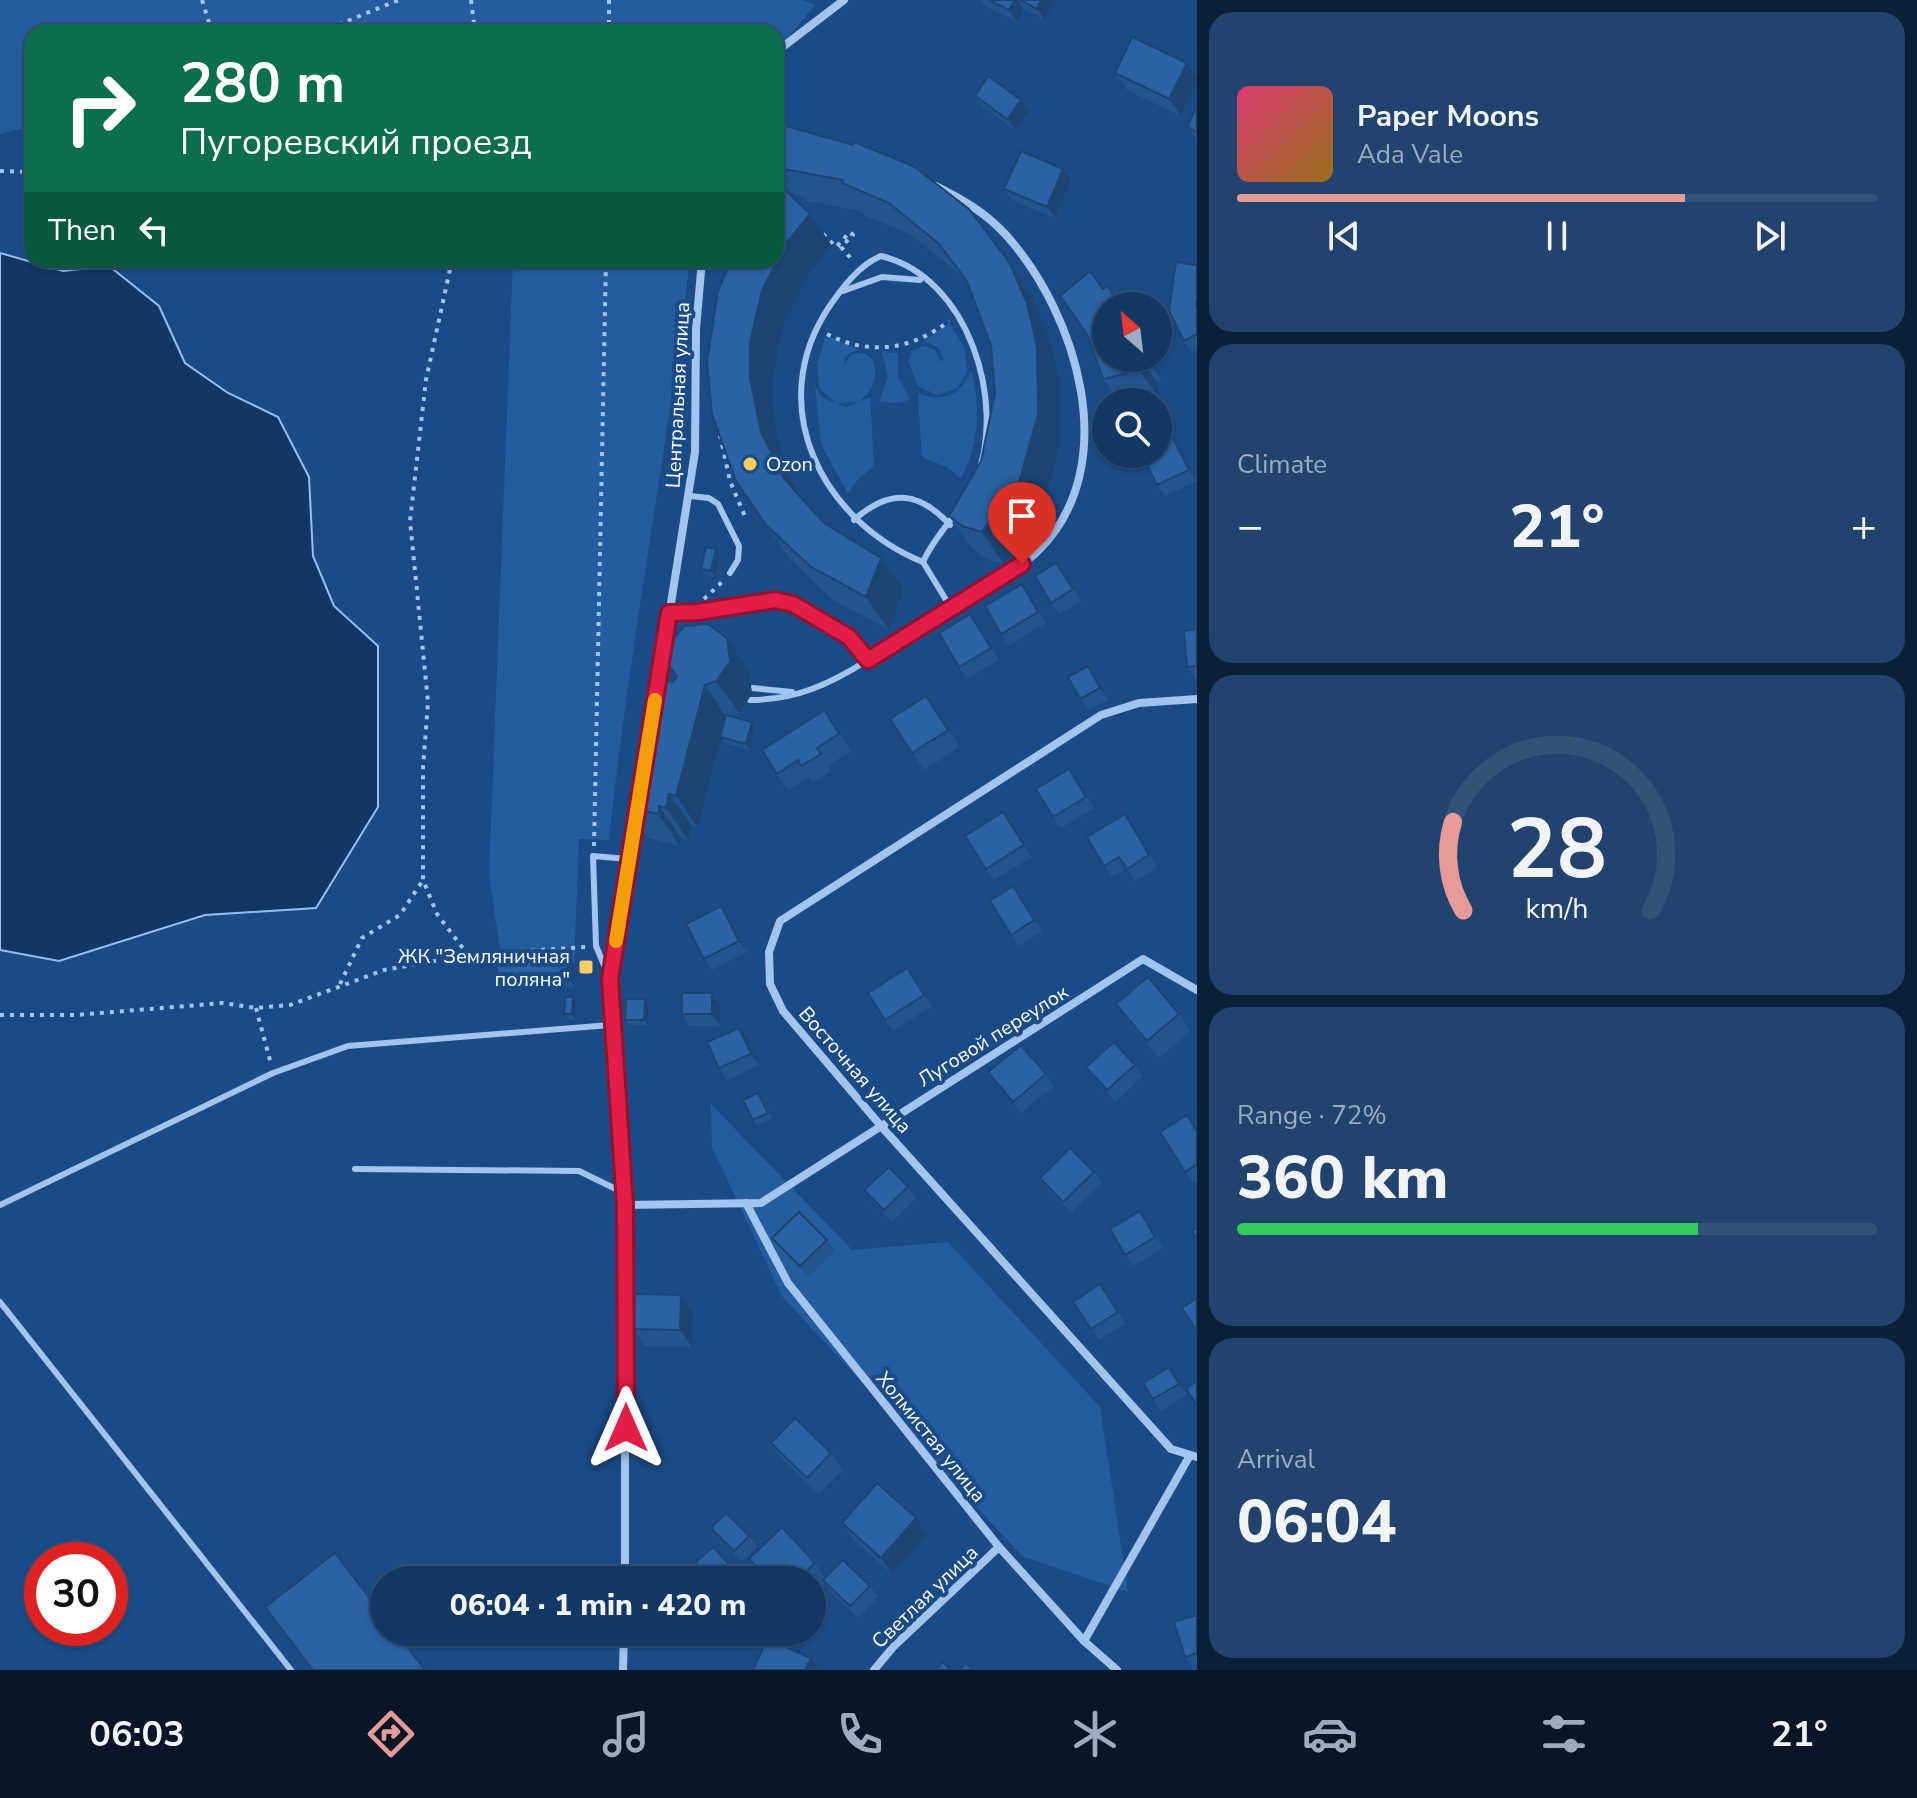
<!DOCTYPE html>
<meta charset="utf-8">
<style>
body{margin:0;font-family:"Nunito Sans",sans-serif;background:#21436d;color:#f1f3f6;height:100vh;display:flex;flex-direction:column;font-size:30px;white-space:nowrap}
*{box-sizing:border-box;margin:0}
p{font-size:26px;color:#9dacbf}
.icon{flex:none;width:44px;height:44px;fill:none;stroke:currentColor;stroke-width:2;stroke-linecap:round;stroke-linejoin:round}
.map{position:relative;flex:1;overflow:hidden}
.sheet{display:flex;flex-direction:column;gap:12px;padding:12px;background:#0b1f37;width:720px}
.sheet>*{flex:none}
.guide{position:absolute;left:24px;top:24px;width:760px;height:244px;border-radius:24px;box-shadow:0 2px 6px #0004,0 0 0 2px #335278;background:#0b6e4f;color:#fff;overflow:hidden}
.needle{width:52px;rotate:332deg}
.fabs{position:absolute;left:1092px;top:292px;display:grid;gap:16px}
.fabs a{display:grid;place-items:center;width:80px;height:80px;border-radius:50%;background:#143864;box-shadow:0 2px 6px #0004,0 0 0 2px #335278;font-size:40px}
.speed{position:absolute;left:24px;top:1542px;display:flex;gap:16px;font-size:40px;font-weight:700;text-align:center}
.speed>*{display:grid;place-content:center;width:104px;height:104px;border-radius:50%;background:#143864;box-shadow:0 2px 6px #0004,0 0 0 2px #335278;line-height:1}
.speed .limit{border:12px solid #d22;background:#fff;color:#111}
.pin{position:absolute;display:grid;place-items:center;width:68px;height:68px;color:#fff;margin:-82px -34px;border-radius:50% 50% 50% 0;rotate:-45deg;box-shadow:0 0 8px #0007}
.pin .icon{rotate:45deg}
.me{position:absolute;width:88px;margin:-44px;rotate:0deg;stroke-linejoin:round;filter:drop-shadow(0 0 6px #0008)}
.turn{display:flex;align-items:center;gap:28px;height:168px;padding:0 24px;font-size:36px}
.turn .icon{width:104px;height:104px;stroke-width:2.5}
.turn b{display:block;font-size:56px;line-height:68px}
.then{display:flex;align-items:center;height:76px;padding:0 24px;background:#0003;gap:16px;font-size:30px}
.big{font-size:60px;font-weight:800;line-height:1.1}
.sheet .widget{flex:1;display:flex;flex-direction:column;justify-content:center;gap:12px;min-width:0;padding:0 28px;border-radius:24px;background:#21436d}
.sheet .dial{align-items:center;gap:0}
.dial svg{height:208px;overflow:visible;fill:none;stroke:#335278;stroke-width:7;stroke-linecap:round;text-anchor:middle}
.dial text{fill:#f1f3f6;stroke:none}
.song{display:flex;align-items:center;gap:24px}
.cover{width:96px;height:96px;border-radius:12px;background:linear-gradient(135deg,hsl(340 70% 55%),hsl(40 70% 35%))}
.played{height:8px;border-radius:4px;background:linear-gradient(90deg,#e69b98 70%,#335278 70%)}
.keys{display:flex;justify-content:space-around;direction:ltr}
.heat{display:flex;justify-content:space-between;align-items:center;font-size:44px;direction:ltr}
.charge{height:12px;border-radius:6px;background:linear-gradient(90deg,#34c759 72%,#335278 0)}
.trip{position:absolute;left:370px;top:1566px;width:456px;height:80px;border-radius:40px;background:#143864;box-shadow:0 2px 6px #0004,0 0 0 2px #335278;font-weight:800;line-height:80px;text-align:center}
.tabs{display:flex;height:128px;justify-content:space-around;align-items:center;background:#081628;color:#9dacbf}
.tabs .icon{width:56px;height:56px}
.tabs .active{color:#e69b98}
.tabs b{font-size:36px;color:#f1f3f6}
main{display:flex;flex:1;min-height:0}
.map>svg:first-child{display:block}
.green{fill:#245d9f}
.water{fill:#123665;stroke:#96bfee;stroke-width:2}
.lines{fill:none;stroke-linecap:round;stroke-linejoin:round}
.path{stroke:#a3c4ec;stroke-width:4;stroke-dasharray:4 6;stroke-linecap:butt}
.service{stroke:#a3c4ec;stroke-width:6}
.minor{stroke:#a3c4ec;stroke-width:8}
.wall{fill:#24548d}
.shaded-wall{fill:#1d4573}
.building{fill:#2a62a4;stroke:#1d4573;stroke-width:2}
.route-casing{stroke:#92132f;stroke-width:20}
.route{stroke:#e11d48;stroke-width:14}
.slow{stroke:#f59e0b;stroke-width:14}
.poi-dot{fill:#fdce60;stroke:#1b4b86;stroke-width:3}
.labels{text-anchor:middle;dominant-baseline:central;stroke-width:8;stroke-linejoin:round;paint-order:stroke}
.street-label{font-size:20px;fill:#fff;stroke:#1b4b86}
.poi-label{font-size:20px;fill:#fff;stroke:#1b4b86;text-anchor:start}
</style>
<main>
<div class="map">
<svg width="1197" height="1670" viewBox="0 0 1197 1670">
<rect width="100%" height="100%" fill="#1b4b86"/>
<g class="green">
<polygon points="0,0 803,0 815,5 776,52 776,32 440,32 425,26 403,32 32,32 32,126 0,134"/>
<path d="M513,260H690C667,454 629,646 609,840L579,839L574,964L503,967L489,875Z"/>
<polygon points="949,323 964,347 967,372 957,389 937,395 918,386 908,361 913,350 924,346 935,350 940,361 944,360 938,347 924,341"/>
<path d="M826,335L857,349L845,357L843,376L844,364L852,354L864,353L873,360C879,378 873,392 858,402L836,403L820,389L817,364Z"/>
<polygon points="882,352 898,353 898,377 910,399 900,403 879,402 888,377"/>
<path d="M971,370C981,409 979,443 961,479L949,468L922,457L918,393C942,404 962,395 971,370Z"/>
<polygon points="815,387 823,398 846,407 870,397 874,466 857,480 848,494 821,444"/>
<polygon points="711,1104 852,1250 948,1242 1100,1407 1128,1592 1022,1556 782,1296 712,1147"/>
</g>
<polygon class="water" points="0,253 63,271 109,266 159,306 185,363 228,393 278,417 309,477 313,556 334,606 378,646 378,807 316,908 205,915 59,961 0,950"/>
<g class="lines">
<g class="path">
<polyline points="202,0 212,32"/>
<polyline points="471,0 475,32"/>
<polyline points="609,0 609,32"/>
<polyline points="320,32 399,0"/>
<polyline points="0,171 32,172"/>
<polyline points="823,234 836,247 850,232 853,235 841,247 854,262"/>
<polyline points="452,260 426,380 410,521 428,702 423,768 423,880 437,914 468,955"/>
<path d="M827,334C869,356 912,350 949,321"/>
<polyline points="720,435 730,481 746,519"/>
<polyline points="704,599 723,581"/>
<polyline points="594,846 606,260"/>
<polyline points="340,984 362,938 400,915 423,880"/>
<polyline points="256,1008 271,1064"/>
<polyline points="0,1015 76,1015 223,1003 256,1008 290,1005 384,970 468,955 586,947"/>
</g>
<g class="service">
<path d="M881,256C969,277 1007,403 976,480C963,511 936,532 923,562C822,521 763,406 829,307C842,288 859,265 881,256Z"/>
<polyline points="843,291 882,277 920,280"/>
<polyline points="690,496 709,498 718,504 739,546 738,560 730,573"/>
<path d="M854,520C889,489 918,490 950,525"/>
<polyline points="923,562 951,608"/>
<polyline points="753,688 792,692"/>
<path d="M750,700C796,700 830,684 868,660"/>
<polyline points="610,979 596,946 593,856 628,859"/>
<polyline points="355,1169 579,1171 624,1193"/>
<polyline points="0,1205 273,1073 348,1046 610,1025"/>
<polyline points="0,1302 291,1670"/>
</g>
<g class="minor">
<polyline points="776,52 844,0"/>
<path d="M669,613L698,612L775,600L793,604L849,637L868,660C906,636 944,612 982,589C1000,577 1022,567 1038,551C1124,466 1077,314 1006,235C986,213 962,199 936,186"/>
<polyline points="1197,699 1139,703 1101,715 780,921 769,952 770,984 783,1011 881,1126 1171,1449 1197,1457"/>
<polyline points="655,704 695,452 696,329 702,260"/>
<polyline points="746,1203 788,1283 999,1547 1084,1641 1117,1670"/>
<polyline points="625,1205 761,1203 1143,959 1197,990"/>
<polyline points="625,1580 625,1205 610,979 637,808"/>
<polyline points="1084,1641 1189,1457"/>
<polyline points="623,1670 624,1632"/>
<polyline points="874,1670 894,1646 999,1547"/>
</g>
</g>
<g class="wall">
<polygon points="981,0 1055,0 1045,20 1024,9 1017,22 984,5"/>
<polygon points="1187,63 1197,78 1197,83 1181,116 1127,90 1115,73"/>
<polygon points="975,96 1029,111 1015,130 983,107"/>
<polygon points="1197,106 1197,139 1187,127"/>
<polygon points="776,123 1031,294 1049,336 1060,379 1060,446 1043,511 1021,550 1016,547 1004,564 984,558 972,548 949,516 981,461 995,393 991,346 968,284 962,276 911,235 864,215 861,211 807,201 804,197 786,191 810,214 832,246 809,274 785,322 773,375 773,411 784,464 800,496 824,523 904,590 889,630 832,599 788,557 736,481 779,188 776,187"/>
<polygon points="1063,169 1071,181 1055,218 1012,200 1004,189"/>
<polygon points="1197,265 1197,350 1192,352 1184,341"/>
<polygon points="1108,286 1122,306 1106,306 1106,358 1151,358 1161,379 1156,381 1162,402 1119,402 1103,379 1103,289"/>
<polygon points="1181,450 1197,481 1165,496 1157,485"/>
<polygon points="716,549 720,555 715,577 705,575 701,569"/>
<polygon points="1064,574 1081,601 1059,614 1051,603"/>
<polygon points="1022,584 1046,623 1009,645 1001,634"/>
<polygon points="970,614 999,660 967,679 959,667"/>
<polygon points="1197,629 1197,678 1195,678 1187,667"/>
<polygon points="1088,666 1096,678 1108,700 1088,710 1080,699"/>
<polygon points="749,671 752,694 739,713 730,716 752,722 756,728 750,750 724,743 722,739 698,828 692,826 688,840 682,839 680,846 649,838 626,806 672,682 677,677"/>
<polygon points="926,696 960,747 924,770 912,753"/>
<polygon points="825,710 851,751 829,765 832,771 813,783 809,777 788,791 777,774"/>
<polygon points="1069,769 1094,808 1061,828 1053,817"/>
<polygon points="1011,824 1032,857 994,880 986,869"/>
<polygon points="1133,826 1157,867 1135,881 1126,869 1112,877 1104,866"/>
<polygon points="1021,897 1042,931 1019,946 1011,935"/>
<polygon points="729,917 747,952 712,970 704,959"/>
<polygon points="574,964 575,987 505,990 497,979"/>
<polygon points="907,968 932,1006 893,1031 868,993"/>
<polygon points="712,993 720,1005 720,1026 690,1026 682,1014"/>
<polygon points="573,997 577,1003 576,1020 568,1019 564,1014"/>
<polygon points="645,999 649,1005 648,1026 629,1025 625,1020"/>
<polygon points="1116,1004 1179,1014 1191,1031 1159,1058 1128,1021"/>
<polygon points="747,1039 759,1065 727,1080 719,1068"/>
<polygon points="1135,1065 1143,1076 1115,1102 1094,1078 1086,1067"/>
<polygon points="988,1072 1046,1074 1054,1086 1021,1113"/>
<polygon points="762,1098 772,1118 757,1126 753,1120"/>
<polygon points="1187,1115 1197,1131 1197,1181 1193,1183 1185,1172"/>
<polygon points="1094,1172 1102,1183 1071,1213 1048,1189 1040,1178"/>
<polygon points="908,1187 916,1198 892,1222 872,1201 864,1190"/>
<polygon points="1140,1211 1163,1248 1133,1266 1125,1255"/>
<polygon points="772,1238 827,1240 835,1251 808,1277 780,1249"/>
<polygon points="1100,1284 1126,1323 1099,1340 1091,1329"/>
<polygon points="693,1312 692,1347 645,1346 634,1329"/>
<polygon points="1177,1379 1187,1395 1161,1411 1153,1399"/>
<polygon points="771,1443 831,1453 843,1470 818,1495 783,1460"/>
<polygon points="842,1523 928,1535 892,1574 853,1540"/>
<polygon points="711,1528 749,1536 757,1547 742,1562 719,1539"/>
<polygon points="749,1559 815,1563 825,1578 870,1586 878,1597 858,1618 831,1592 824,1583 812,1594 812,1580 765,1580"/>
<polygon points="695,1563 738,1574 742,1580 708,1580"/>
<polygon points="1197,1615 1197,1670 1194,1670 1185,1657"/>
</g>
<g class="shaded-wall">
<polygon points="1015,0 1017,0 1024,9 1017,22 1009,10"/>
<polygon points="1041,0 1055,0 1045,20 1037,9"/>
<polygon points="1187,63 1197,78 1197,83 1181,116 1169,99"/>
<polygon points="1021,100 1029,111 1015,130 1007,119"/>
<polygon points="1063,169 1071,181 1055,218 1047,207"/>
<polygon points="810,214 832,246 809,274 785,322 773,375 773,411 784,464 808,512 785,480 761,432 750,379 750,343 762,290 787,242"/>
<polygon points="1009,262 1031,294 1049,336 1060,379 1060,446 1043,511 1021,550 999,518"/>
<polygon points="1108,286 1122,306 1118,306"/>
<polygon points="1136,358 1140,358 1156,381 1162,402 1139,370"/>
<polygon points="1146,358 1151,358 1161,379"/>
<polygon points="1173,438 1181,450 1197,481 1189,470"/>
<polygon points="994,515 1016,547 1004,564 982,532"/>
<polygon points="716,549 720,555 715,577 711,571"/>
<polygon points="881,558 904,590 889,630 866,597"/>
<polygon points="727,638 749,671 752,694 739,713 716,681"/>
<polygon points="1088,666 1096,678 1108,700 1100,688"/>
<polygon points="705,685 727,718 698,828 676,796"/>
<polygon points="752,722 756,728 750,750 746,744"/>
<polygon points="669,794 692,826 688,840 666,808"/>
<polygon points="659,806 682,839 680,846 658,814"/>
<polygon points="721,906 729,917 747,952 739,941"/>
<polygon points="566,952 574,964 575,987 567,975"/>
<polygon points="712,993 720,1005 720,1026 712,1014"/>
<polygon points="573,997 577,1003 576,1020 572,1014"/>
<polygon points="645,999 649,1005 648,1026 644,1020"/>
<polygon points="739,1028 747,1039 759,1065 751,1054"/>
<polygon points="681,1295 693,1312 692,1347 680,1330"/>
<polygon points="916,1518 928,1535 892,1574 881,1558"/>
<polygon points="811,1658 819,1670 805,1670"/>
</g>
<g class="building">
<polygon points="989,0 1015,0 1009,10"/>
<polygon points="1020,0 1041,0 1037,9"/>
<polygon points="1132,37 1187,63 1169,99 1115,73"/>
<polygon points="988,76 1021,100 1007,119 975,96"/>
<polygon points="1197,106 1197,132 1187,127"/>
<polygon points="776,123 853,145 854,142 913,166 969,209 1009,262 1027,303 1037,347 1038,414 1020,479 999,518 994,515 982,532 962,526 949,516 981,461 995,393 991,346 967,281 939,244 889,203 842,183 843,180 784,169 785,166 776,163"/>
<polygon points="1021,151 1063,169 1047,207 1004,189"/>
<polygon points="781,186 810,214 787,242 762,290 750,343 750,379 761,432 785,480 824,523 881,558 866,597 810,566 766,525 736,481 712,414 707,361 718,291 731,260 776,260 776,193"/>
<polygon points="1176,262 1197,265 1197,296 1196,306 1197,309 1197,334 1184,341 1169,311"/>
<polygon points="1090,271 1103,289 1108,286 1118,306 1106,306 1106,358 1136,358 1139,370 1103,379 1087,334 1060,296"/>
<polygon points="1173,438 1189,470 1157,485 1142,454 1158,454 1158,446"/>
<polygon points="706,547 716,549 711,571 701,569"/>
<polygon points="1056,563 1073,589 1051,603 1035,576"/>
<polygon points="1022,584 1038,612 1001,634 985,606"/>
<polygon points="970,614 991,648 959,667 939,633"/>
<polygon points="708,624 727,638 730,662 716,681 705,685 676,796 669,794 666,808 659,806 658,814 626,806 660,679 672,682 677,677 670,667 669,643 685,626"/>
<polygon points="1197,629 1197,666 1187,667 1184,631"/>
<polygon points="1088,666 1100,688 1080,699 1068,677"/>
<polygon points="926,696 948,730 912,753 890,719"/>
<polygon points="825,710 839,734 817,748 821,754 801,766 798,760 777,774 762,750"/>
<polygon points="726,715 752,722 746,744 720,737"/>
<polygon points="1069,769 1086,797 1053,817 1036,789"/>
<polygon points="1003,812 1024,845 986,869 965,836"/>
<polygon points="1125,814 1149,855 1127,869 1119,857 1104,866 1087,837"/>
<polygon points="1013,886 1034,920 1011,935 990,901"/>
<polygon points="721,906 739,941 704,959 686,924"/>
<polygon points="566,952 567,975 497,979 496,955"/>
<polygon points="907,968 924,995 885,1020 868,993"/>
<polygon points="1148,977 1179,1014 1147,1041 1116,1004"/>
<rect x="682" y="993" width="30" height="21"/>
<polygon points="565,997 573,997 572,1014 564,1014"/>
<polygon points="626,999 645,999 644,1020 625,1020"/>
<polygon points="739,1028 751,1054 719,1068 707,1042"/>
<polygon points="1114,1042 1135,1065 1107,1090 1086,1067"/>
<polygon points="1021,1045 1046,1074 1013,1102 988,1072"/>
<polygon points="758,1093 768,1113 753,1120 743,1100"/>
<polygon points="1187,1115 1197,1132 1197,1164 1185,1172 1160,1132"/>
<polygon points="1070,1148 1094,1172 1063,1202 1040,1178"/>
<polygon points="889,1167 908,1187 884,1210 864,1190"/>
<polygon points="1140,1211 1155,1237 1125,1255 1110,1229"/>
<polygon points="799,1212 827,1240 800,1266 772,1238"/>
<polygon points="1197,1228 1197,1240 1192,1231"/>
<polygon points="1100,1284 1118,1312 1091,1329 1073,1302"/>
<polygon points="635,1294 681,1295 680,1330 634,1329"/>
<polygon points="1197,1298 1197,1331 1182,1308"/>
<polygon points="1169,1367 1179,1384 1153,1399 1143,1383"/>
<polygon points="1197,1381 1197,1406 1186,1388"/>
<polygon points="795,1418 831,1453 807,1478 771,1443"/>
<polygon points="877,1483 916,1518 881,1558 842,1523"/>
<polygon points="726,1513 749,1536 734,1551 711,1528"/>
<polygon points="782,1527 815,1563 797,1580 769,1580 749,1559"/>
<polygon points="713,1547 738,1574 731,1580 710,1580 695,1563"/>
<polygon points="335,1553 384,1617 384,1632 396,1632 425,1670 313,1670 265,1607"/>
<polygon points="843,1560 870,1586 850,1606 823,1580"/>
<polygon points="1197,1615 1197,1653 1185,1657 1174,1622"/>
<polygon points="767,1639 811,1658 805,1670 753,1670"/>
<polygon points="943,1662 951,1670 936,1670"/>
<polygon points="966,1663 973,1670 959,1670"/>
</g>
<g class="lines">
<g class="route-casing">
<polyline id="route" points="626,1428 625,1205 610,979 669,613 698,612 775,600 793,604 849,637 868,660 1022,564"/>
</g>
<use href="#route" class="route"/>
<polyline class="slow" points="616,941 655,700"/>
</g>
<g class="poi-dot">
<circle cx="750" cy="464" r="8"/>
<rect x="578" y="959" width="16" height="16" rx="4"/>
</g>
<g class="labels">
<g class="street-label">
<text transform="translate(678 395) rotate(-87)">Центральная улица</text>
<text transform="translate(993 1036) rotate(-32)">Луговой переулок</text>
<text transform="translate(855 1070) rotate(49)">Восточная улица</text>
<text transform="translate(931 1437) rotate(51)">Холмистая улица</text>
<text transform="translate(925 1597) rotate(-44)">Светлая улица</text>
</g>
<g class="poi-label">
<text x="766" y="464">Ozon</text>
<text x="570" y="956" text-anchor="end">ЖК "Земляничная<tspan x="570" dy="23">поляна"</tspan></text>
</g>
</g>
</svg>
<div class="fabs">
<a><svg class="needle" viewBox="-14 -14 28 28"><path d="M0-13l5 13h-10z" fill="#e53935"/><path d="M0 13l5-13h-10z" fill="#9dacbf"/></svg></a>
<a><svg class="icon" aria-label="search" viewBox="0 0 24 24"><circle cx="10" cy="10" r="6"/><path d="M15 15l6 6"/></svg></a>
</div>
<div class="speed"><div class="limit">30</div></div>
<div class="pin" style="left:1022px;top:564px;background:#d93025"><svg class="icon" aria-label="arrive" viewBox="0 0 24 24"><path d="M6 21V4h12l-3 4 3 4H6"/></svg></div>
<svg class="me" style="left:626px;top:1428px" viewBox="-20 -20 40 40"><path d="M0-17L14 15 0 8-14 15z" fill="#e11d48" stroke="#fff" stroke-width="4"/></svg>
<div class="trip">06:04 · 1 min · 420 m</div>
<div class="guide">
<div class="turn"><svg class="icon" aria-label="right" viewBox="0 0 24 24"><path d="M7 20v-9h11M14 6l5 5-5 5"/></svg><div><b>280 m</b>Пугоревский проезд</div></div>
<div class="then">Then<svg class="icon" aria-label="left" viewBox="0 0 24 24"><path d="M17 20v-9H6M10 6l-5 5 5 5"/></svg></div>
</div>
</div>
<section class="sheet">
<div class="widget">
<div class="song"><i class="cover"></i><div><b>Paper Moons</b><p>Ada Vale</p></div></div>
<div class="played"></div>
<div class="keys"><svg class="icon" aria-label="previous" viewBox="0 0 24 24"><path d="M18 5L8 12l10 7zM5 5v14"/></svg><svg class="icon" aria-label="pause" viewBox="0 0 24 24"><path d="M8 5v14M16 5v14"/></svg><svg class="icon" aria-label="next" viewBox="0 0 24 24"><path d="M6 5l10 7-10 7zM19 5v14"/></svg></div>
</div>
<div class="widget"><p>Climate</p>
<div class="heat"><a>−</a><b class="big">21°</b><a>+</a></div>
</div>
<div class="widget dial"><svg viewBox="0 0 100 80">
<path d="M14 69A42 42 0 1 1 86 69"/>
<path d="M14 69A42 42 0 0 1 10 35" stroke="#e69b98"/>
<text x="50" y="56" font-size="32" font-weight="700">28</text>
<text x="50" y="72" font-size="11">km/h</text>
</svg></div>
<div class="widget"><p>Range · 72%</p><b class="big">360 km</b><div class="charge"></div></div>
<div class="widget"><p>Arrival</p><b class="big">06:04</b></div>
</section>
</main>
<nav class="tabs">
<b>06:03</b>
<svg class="icon active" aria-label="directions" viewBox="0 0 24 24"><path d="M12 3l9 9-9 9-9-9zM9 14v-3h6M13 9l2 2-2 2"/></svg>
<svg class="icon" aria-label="music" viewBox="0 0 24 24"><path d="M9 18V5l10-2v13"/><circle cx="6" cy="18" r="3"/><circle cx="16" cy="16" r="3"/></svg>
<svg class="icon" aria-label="phone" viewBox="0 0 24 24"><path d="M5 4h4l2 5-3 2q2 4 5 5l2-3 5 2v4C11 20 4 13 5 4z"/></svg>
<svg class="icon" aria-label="climate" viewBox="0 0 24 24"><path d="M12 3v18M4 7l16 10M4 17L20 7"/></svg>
<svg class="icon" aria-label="car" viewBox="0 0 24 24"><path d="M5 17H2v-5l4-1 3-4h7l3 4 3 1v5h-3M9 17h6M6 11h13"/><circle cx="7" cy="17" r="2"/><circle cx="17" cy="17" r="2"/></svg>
<svg class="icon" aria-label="filters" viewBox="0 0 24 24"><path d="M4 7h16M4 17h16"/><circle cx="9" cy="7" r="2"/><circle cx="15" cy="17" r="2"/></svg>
<b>21°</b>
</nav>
